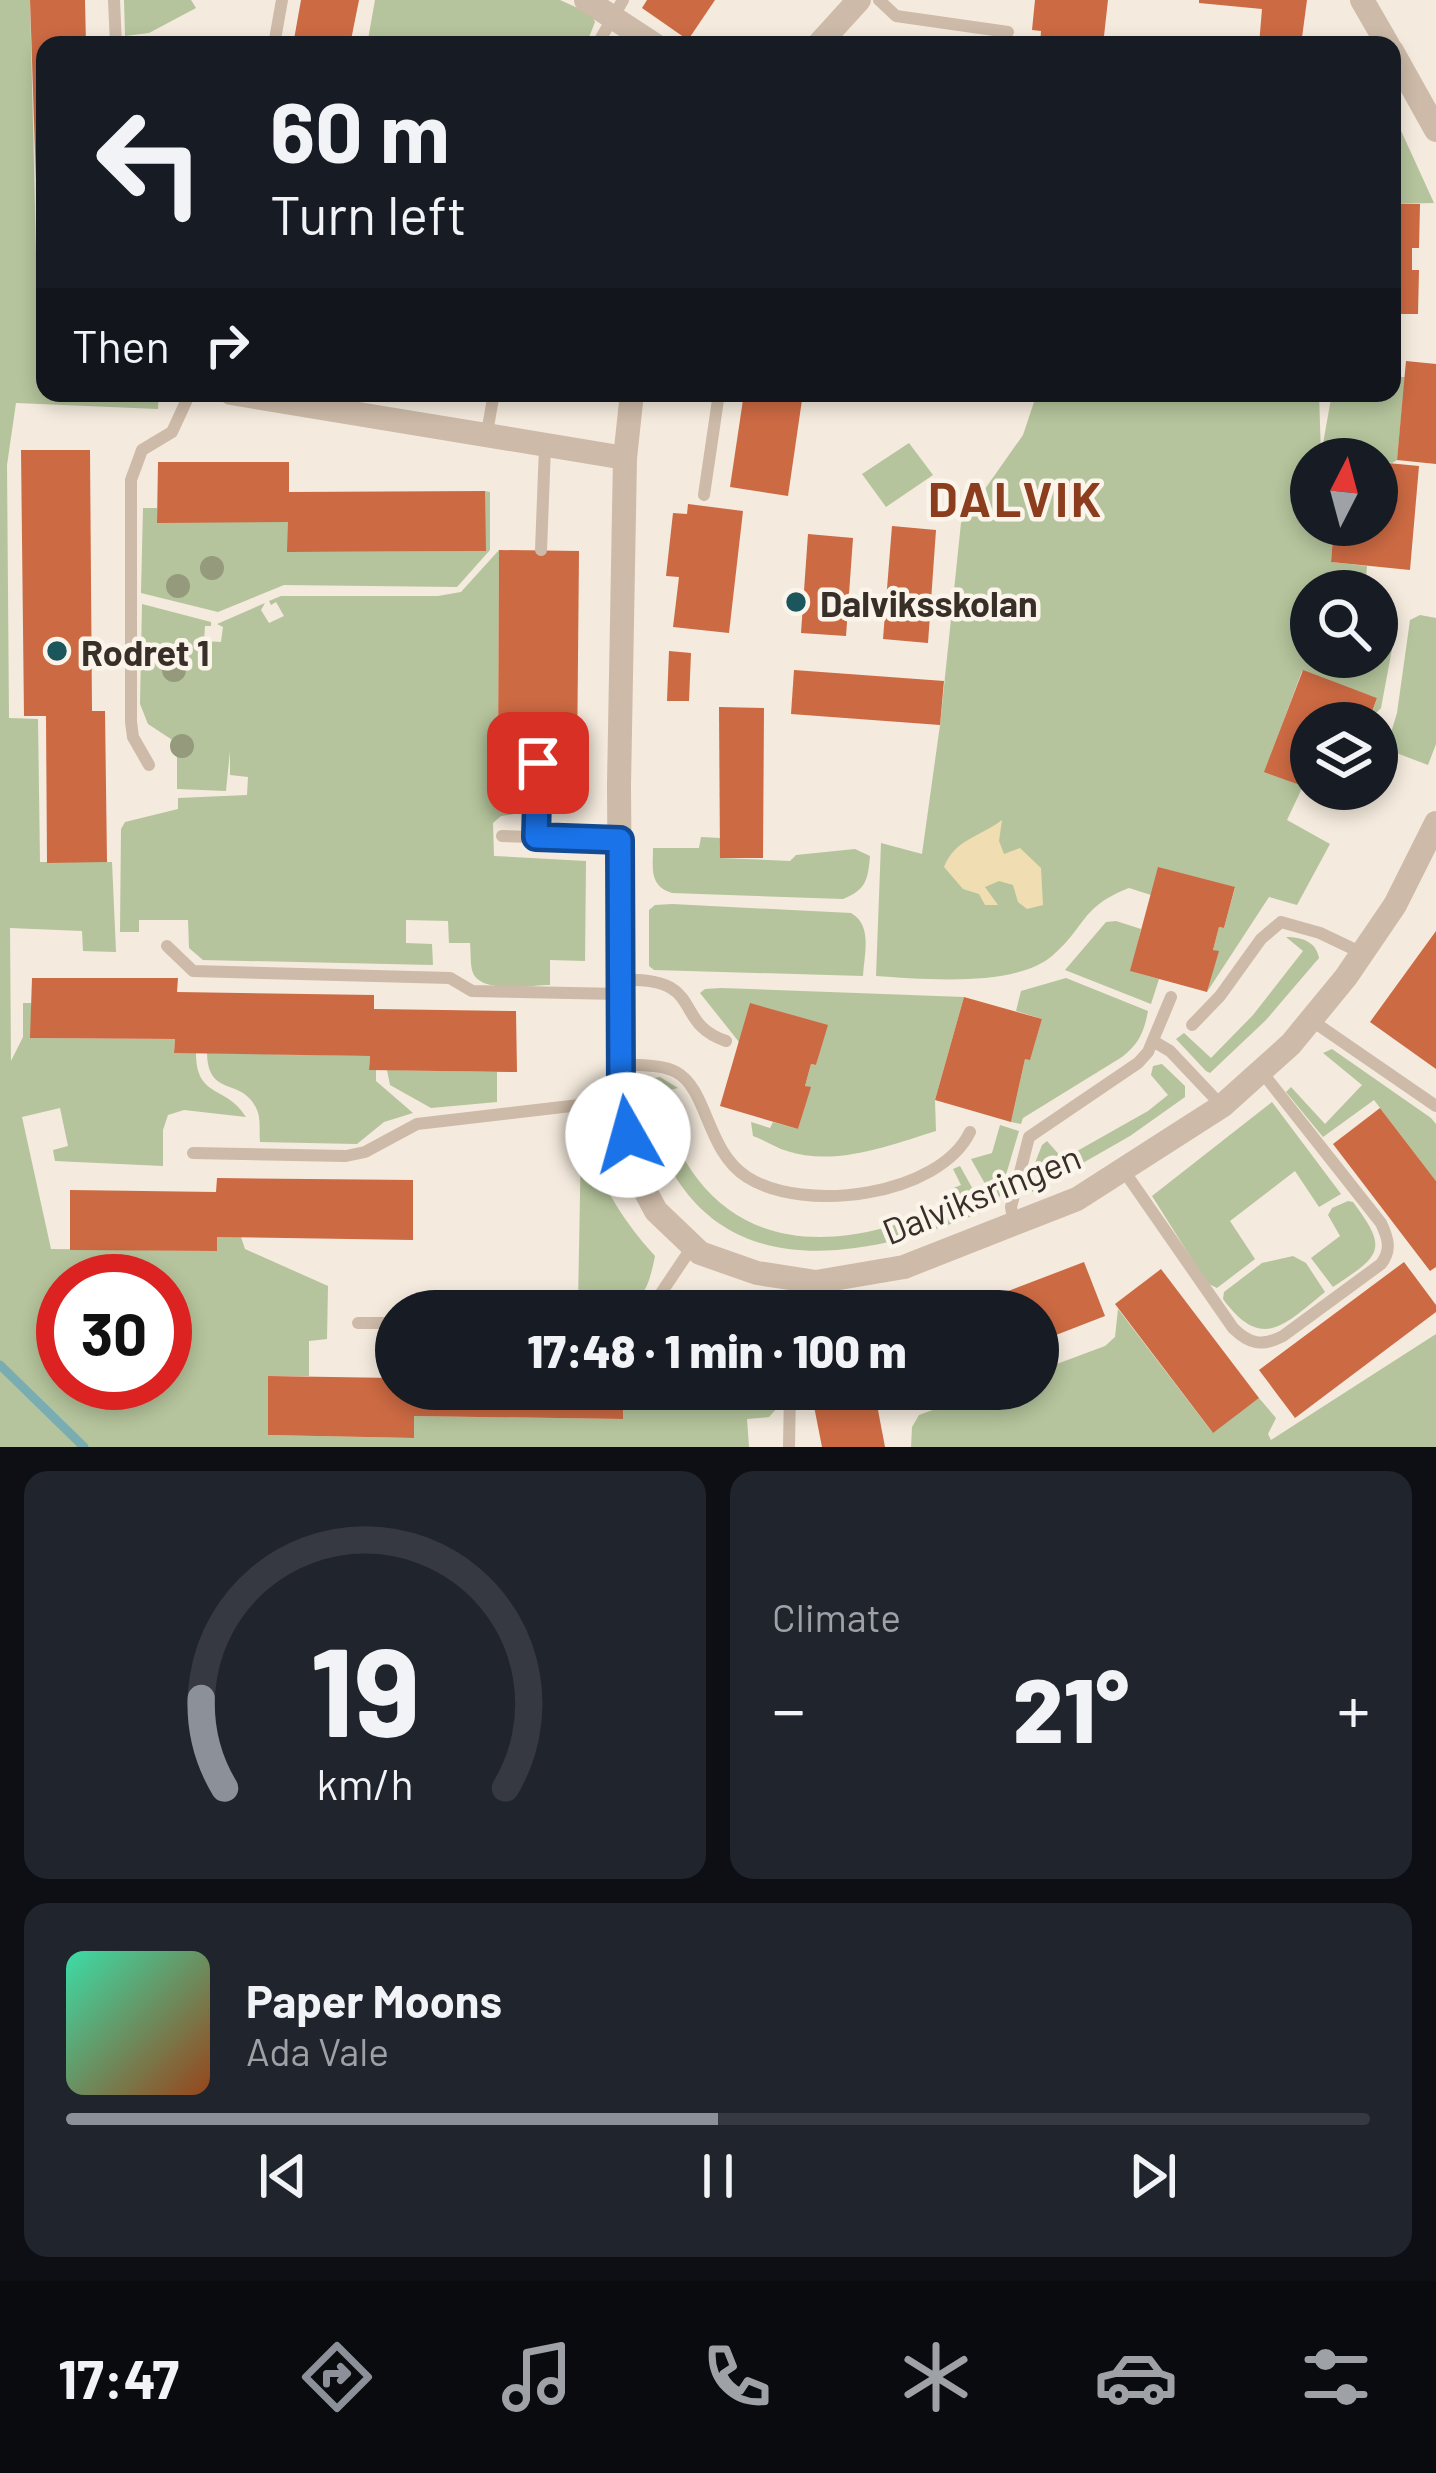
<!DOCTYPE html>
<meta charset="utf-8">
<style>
body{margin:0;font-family:Barlow,sans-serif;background:#20242c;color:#f1f3f6;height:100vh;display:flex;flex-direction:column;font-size:45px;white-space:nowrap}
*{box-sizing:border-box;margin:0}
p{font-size:39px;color:#9ea1a6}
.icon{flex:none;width:66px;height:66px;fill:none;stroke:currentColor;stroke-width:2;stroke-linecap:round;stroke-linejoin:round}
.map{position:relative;height:1447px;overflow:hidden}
.details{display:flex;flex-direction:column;gap:24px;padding:24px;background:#0d0f14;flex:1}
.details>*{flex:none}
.top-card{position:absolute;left:36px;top:36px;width:1365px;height:366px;border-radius:24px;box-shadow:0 6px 18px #0003;background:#171b24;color:#f1f3f6;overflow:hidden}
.needle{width:78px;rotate:6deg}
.tools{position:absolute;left:1290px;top:438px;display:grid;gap:24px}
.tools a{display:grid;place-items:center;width:108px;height:108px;border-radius:50%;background:#171b24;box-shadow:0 6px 18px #0003;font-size:60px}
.speed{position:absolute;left:36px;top:1254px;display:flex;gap:24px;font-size:60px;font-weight:700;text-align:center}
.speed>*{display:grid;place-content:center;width:156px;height:156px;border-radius:50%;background:#171b24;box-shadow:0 6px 18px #0003;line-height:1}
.speed .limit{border:18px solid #d22;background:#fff;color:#111}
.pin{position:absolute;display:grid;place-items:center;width:102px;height:102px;color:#fff;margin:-51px;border-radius:24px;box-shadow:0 6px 18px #0006}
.me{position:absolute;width:132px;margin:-66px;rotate:353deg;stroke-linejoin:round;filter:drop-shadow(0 0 9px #0008)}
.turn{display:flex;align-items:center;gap:42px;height:252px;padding:0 36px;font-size:54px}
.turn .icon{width:156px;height:156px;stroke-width:2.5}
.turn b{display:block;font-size:84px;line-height:102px}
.then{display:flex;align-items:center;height:114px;padding:0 36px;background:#0003;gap:24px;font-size:45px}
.big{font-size:90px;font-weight:800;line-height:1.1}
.details .tile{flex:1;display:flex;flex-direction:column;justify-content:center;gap:18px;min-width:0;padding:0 42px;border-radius:24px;background:#20242c}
.details .dial{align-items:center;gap:0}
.dial svg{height:312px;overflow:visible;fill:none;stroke:#363941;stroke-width:7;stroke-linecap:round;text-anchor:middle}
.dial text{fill:#f1f3f6;stroke:none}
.song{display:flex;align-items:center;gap:36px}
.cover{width:144px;height:144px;border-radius:18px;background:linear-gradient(135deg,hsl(160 70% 55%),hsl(20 70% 35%))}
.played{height:12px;border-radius:6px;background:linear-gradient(90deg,#8c9099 50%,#363941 50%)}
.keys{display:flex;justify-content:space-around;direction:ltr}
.heat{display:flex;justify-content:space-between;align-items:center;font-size:66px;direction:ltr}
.details .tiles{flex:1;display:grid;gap:24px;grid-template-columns:1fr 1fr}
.tile:last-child{grid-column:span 2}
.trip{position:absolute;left:375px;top:1290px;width:684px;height:120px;border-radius:60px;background:#171b24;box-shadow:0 6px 18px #0003;font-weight:800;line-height:120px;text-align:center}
.menu{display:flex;height:192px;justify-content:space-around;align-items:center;background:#090b0e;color:#9ea1a6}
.menu .icon{width:84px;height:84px}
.menu .on{color:#8c9099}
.menu b{font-size:54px;color:#f1f3f6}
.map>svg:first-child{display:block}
.green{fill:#b5c49c;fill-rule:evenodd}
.sand{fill:#f0deb2}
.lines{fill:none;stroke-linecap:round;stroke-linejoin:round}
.stream{stroke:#7aadb2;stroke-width:9}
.building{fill:#cc6a43}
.lane{stroke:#cdbaa8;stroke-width:12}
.street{stroke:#cdbaa8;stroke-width:24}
.tree{fill:#949a7b}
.route-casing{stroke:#114b97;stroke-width:30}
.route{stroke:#1a73e8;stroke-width:21}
.poi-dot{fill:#1c565d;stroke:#fbf4ea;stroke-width:4.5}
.labels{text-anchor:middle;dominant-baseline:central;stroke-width:9;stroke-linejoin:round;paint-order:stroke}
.poi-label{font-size:36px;font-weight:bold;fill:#392f29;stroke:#fbf4ea;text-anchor:start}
.street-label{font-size:36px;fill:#392f29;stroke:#fbf4ea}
.district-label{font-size:48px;font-weight:bold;letter-spacing:3px;fill:#8c3d1d;stroke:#fbf4ea}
</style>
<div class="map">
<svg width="1436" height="1447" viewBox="0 0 1436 1447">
<rect width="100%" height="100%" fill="#f4eadd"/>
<g class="green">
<path d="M0,0H30L39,381L45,382V393L123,396L125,393H159L158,409L16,403L7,465L9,718L38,719L40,862H112L116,952L83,951L82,931L10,928L11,1061L23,1037V1003H31V1038L175,1039L174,1052L196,1053C196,1099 227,1085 246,1117L184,1110L168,1115L163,1130V1166L55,1161L53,1150L68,1146L60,1108L22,1117L51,1249L216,1251L217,1237H241L245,1249L328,1286L327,1339L309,1341V1376H268V1435L413,1438L414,1416L622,1419L623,1389H778L777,1408L769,1417L747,1419L749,1447H0ZM63,1281H165V1383H63Z"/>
<polygon points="124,0 191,0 196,8 149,33 125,36"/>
<polygon points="375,0 560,0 591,14 595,22 586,45 367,45"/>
<polygon points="1392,111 1434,203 1392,204"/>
<path d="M1392,377H1405L1397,460L1392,463L1377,459H1311V525H1334L1331,562L1367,566L1365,591H1311V657H1377V646L1392,649L1381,708L1370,719L1377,698L1302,671L1265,771L1303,786L1287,820L1330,844L1297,905L1269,897L1207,992L1218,952L1213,950L1219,927L1224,928L1235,888L1151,895L1129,888C1080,907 1087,926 1052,956C1014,988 923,979 876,976L881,843L922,854L940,725L961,523L1023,435L1037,393H1319L1321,455L1332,393H1392Z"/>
<polygon points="909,443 933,475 886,507 862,474"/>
<polygon points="485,491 490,492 490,550 457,587 284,585 218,612 141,593 143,508 157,508 157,522 288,522 288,552 485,551"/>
<path d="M499,550L498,761L517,763L521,813L501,816L493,823L494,856L586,861L585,961L550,960V985C532,985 482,994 473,973C470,966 471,952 470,943H449L448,921L406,920V943L432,944L433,965L203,960L189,948L188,920H139V932H120L121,829L125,822L178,809V798L247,795L248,777L230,775V751L226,791L177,789V743L148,724L140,704L142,604L211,622V626H205L204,641L221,642L223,627L217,624L265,603L261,610L269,623L284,616L276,602L271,605L269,601L281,596H438L461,592Z"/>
<polygon points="1420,615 1436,618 1436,744 1428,765 1386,749 1397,713 1410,620"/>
<path d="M701,837L720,838L721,858L790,861L796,855L855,849L870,856C868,880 866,890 843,899L672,893C649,886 653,869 653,848H699Z"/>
<path d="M672,904L851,913C873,925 864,955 863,976L654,970L649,966V910L655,905Z"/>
<polygon points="1116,921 1141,929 1131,971 1159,979 1151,1004 1065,970 1106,922"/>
<path d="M1286,937C1301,937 1316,941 1319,958L1266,1020L1210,1073L1206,1071L1176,1039L1184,1033L1211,1058L1253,1015L1303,951Z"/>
<path d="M1066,978L1148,1011C1144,1032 1139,1044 1122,1057L1023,1118L1021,1124L1011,1122L1025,1059H1030L1042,1019L1016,1011L1021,991Z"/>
<path d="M721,988L964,997L935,1100L936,1131C891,1145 835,1167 787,1151C776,1148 765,1140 753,1136L751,1122L770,1128L773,1122L798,1129L810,1088L805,1086L811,1064L816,1065L827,1026L739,1042L700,993L705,989Z"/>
<polygon points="1332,1049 1431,1118 1436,1124 1436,1181 1374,1100 1323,1137 1286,1092 1291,1087 1325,1124 1362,1085 1323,1053"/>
<path d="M207,1053L370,1056L369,1069L376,1070V1081L413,1113L384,1122L357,1144L260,1142C259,1132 261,1119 257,1110C243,1076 208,1099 207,1053Z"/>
<polygon points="1162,1064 1185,1086 1185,1097 1130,1136 1032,1192 1028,1181 1042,1145 1047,1141 1063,1159 1148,1111 1168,1095 1151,1075 1153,1066"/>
<polygon points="387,1070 497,1072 497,1102 431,1108 390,1085"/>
<path d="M660,1077L678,1088L658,1093C688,1209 766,1259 884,1228C908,1222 932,1213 956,1205L951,1189L961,1185L953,1169L960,1166L985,1211C831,1273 683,1283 642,1088L649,1079Z"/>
<polygon points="1272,1102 1341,1194 1319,1207 1295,1171 1230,1221 1255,1259 1217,1288 1207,1283 1152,1196"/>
<polygon points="1000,1125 1019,1131 997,1205 971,1159 992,1153"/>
<path d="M581,1140L588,1143C602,1187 624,1222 655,1256C649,1286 642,1311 607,1311L606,1306L578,1305Z"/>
<path d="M1348,1201L1353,1202C1389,1250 1381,1255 1333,1287L1311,1258L1340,1236L1328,1215L1332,1208Z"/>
<path d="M1293,1256L1306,1263L1325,1292C1284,1325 1262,1352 1223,1299L1224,1292L1262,1263Z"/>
<polygon points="1118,1309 1212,1432 1259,1398 1276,1418 1268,1434 1271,1440 1436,1334 1436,1447 911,1447 912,1427 919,1415 989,1389 1038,1389 1038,1371 1105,1346 1115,1337"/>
</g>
<path class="sand" d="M1002,820L999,841L1004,854L1020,848L1041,868L1043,905L1027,909L1018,902L1013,885L999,881L985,887L998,905H985L979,894L963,889L944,867C955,839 980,837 1002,820Z"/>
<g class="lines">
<polyline class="stream" points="0,1365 84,1447"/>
</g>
<g class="building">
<polygon points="30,0 85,0 86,45 45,45 45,209 37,210"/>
<polygon points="301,0 359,0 350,45 293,45"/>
<polygon points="647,0 715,0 688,40 642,8"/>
<polygon points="1035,0 1108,0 1103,45 1040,45 1041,31 1032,30"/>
<polygon points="1199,0 1307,0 1301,45 1259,45 1262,9 1199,3"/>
<polygon points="1392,204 1420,204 1419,248 1412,248 1412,270 1419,270 1418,314 1392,314"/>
<polygon points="1406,361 1436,364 1436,464 1397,460"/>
<polygon points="744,393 803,393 788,496 730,487"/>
<polygon points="21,450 90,450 92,711 105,711 107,862 47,863 46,716 24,716"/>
<polygon points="158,462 289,462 289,492 485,491 486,551 287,552 288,522 157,523"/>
<polygon points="1377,462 1419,466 1410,570 1331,562 1334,525 1377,525"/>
<polygon points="688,504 743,511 729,633 673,627 679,577 666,576 673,513 687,514"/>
<polygon points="892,526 936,530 928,643 883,639"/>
<polygon points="808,534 853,538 846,636 801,633"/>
<polygon points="499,550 579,551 577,763 498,762"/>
<polygon points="669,651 691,653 689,701 667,701"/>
<polygon points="794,670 944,681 940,725 791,714"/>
<polygon points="1303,670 1377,698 1368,723 1311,723 1311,789 1264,772"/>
<polygon points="719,707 764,708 763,858 720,858"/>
<polygon points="1158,867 1235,887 1224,928 1219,927 1213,950 1219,951 1207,992 1130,971"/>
<polygon points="1436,931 1436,1069 1370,1022"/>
<polygon points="32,978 178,978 177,992 374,995 374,1009 516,1011 517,1072 369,1070 370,1056 174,1053 175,1039 30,1038"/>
<polygon points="964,997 1042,1019 1030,1060 1025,1059 1011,1122 935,1100"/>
<polygon points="750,1003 828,1025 816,1065 811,1064 805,1086 811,1087 798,1129 720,1106"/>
<polygon points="1380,1108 1436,1181 1436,1267 1430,1271 1333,1144"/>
<polygon points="217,1178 413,1180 413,1240 217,1237 217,1251 70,1250 70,1190 216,1192"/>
<polygon points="1084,1262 1105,1316 1038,1342 1038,1311 956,1311"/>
<polygon points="1404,1262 1436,1305 1436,1312 1295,1418 1259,1370"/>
<polygon points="1161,1269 1259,1398 1213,1433 1115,1304"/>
<polygon points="268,1376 396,1378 396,1389 623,1389 623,1419 414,1416 414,1438 268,1435"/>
<polygon points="824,1389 874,1389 885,1447 822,1447 811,1391"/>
</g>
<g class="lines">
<g class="lane">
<polyline points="114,0 116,45"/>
<polyline points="879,0 896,16 1008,32"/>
<polyline points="274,45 282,0"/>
<polyline points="597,45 623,0"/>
<polyline points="486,438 494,393"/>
<polyline points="704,495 719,393"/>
<polyline points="541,550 545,447"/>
<polyline points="149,765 133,737 131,722 131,480 142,450 172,432 190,393"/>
<polyline points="502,836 618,840"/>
<polyline points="536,837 538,763"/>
<polyline points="167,946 193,971 450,978 472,991 620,994"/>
<path d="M621,980C708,977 670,1022 726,1041"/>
<polyline points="1311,1020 1436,1106"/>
<polyline points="1192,1025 1220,996 1261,939 1281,922 1320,933 1362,953"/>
<polyline points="1153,1041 1170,1051 1222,1106"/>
<path d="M622,1064C639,1066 661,1064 676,1072C708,1089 706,1151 747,1177C804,1214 939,1196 970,1132"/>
<polyline points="193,1153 346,1156 365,1152 417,1124 622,1100"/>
<path d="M1124,1171L1233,1328C1249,1344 1262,1347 1283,1336L1381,1264C1392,1250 1388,1238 1381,1223L1261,1071"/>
<polyline points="1014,1225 1011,1207 1029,1137 1138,1063 1148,1052 1171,997"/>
<polyline points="649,1311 692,1247"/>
<polyline points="795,1311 797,1281"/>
<polyline points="358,1323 396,1323"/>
<polyline points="789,1447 790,1389"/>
</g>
<g class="street">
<polyline points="586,0 655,45"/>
<polyline points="1362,0 1388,45"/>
<polyline points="818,45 859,0"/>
<polyline points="1392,51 1436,130"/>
<polyline points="231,393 625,458"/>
<polyline points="632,393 625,458 619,785 621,1092 634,1170 656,1211 700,1253 757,1273 816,1282 904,1267 1077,1199 1222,1106 1291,1044 1346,977 1395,905 1436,823"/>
</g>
</g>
<g class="tree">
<circle cx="212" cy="568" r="12"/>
<circle cx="178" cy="586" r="12"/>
<circle cx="174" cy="670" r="12"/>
<circle cx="182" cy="746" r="12"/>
</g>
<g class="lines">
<g class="route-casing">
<polyline id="route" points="538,763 536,837 620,840 621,1092 628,1135"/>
</g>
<use href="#route" class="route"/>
</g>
<g class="poi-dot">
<circle cx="796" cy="602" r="12"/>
<circle cx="57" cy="651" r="12"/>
</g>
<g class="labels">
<g class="poi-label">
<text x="820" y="602">Dalviksskolan</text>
<text x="81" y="651">Rodret 1</text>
</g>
<g class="street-label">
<text transform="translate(981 1193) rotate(-22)">Dalviksringen</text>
</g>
<g class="district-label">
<text x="1016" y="498">DALVIK</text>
</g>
</g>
</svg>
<div class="tools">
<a><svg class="needle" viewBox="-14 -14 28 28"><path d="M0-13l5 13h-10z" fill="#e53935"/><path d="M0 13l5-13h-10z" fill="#9ea1a6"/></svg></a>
<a><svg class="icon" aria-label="search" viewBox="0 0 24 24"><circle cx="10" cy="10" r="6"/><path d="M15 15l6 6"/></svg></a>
<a><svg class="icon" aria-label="layers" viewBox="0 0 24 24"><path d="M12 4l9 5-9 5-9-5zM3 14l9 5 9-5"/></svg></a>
</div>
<div class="speed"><div class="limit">30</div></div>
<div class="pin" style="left:538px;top:763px;background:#d93025"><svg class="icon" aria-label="arrive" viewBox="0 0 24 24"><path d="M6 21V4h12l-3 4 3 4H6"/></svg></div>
<svg class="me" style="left:628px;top:1135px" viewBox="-20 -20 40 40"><circle r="19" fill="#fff"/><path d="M0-13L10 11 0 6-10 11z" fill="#1a73e8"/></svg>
<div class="trip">17:48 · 1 min · 100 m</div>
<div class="top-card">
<div class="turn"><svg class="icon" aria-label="left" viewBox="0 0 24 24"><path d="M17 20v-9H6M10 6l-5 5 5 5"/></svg><div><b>60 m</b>Turn left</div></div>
<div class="then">Then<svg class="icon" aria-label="right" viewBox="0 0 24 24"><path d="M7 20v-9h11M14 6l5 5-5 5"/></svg></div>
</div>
</div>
<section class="details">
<div class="tiles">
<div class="tile dial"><svg viewBox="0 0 100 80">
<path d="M14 69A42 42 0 1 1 86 69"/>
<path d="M14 69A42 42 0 0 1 8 46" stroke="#8c9099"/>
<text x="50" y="56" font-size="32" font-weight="700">19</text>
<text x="50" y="72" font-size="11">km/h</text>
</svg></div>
<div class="tile"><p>Climate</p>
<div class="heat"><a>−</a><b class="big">21°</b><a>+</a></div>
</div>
<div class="tile">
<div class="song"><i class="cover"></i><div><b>Paper Moons</b><p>Ada Vale</p></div></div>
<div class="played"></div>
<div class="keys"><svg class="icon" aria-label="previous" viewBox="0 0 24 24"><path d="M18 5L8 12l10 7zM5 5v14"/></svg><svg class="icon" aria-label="pause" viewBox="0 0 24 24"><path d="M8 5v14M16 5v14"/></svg><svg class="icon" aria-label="next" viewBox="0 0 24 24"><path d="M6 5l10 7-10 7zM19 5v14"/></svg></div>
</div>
</div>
</section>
<nav class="menu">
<b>17:47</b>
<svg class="icon on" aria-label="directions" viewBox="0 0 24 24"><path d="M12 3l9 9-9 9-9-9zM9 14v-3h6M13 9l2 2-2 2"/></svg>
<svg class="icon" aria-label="music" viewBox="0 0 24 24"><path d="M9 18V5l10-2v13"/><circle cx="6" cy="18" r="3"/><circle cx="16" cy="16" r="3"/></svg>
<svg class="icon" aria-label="phone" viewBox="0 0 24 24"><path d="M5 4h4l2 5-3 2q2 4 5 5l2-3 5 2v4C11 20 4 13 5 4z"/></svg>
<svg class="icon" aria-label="climate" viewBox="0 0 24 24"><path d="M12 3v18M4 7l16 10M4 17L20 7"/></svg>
<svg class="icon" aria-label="car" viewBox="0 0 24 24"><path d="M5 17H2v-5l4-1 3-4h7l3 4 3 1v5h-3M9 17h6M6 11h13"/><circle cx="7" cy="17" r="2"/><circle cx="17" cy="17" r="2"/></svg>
<svg class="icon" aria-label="filters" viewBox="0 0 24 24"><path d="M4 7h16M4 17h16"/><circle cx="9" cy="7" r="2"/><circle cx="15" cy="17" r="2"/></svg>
</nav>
